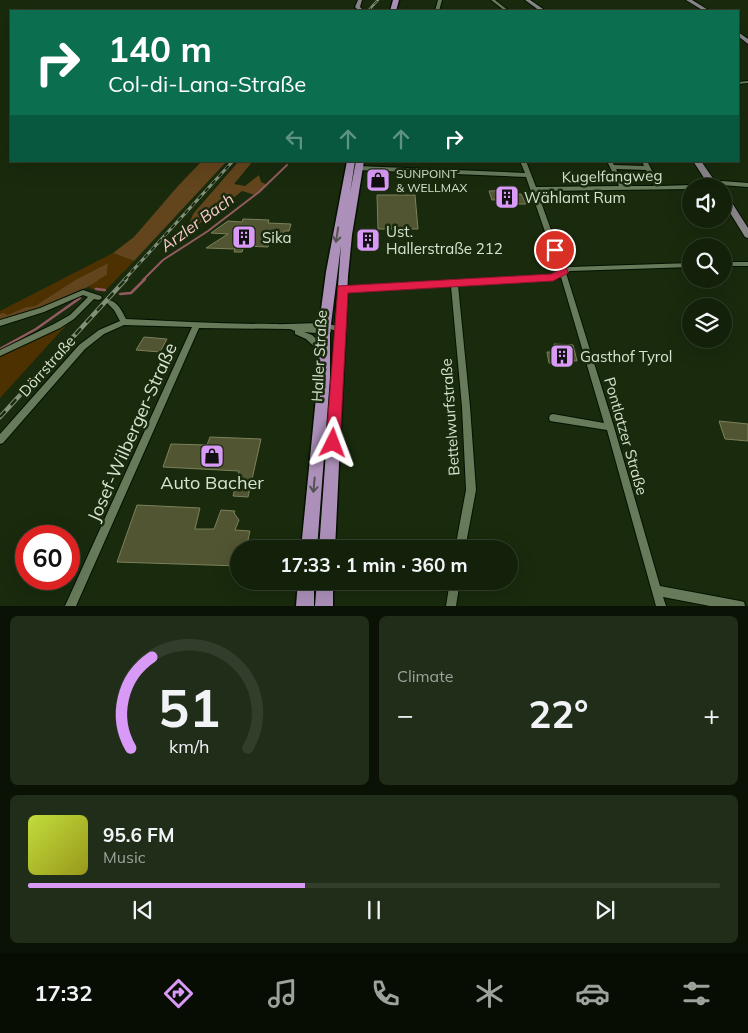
<!DOCTYPE html>
<meta charset="utf-8">
<style>
body{margin:0;font-family:Mulish,sans-serif;background:#202d18;color:#f1f3f6;height:100vh;display:flex;flex-direction:column;font-size:19px;white-space:nowrap}
*{box-sizing:border-box;margin:0}
p{font-size:16px;color:#9da39c}
.icon{flex:none;width:28px;height:28px;fill:none;stroke:currentColor;stroke-width:2;stroke-linecap:round;stroke-linejoin:round}
.map{position:relative;height:606px;overflow:hidden}
.side{display:flex;flex-direction:column;gap:10px;padding:10px;background:#0a1206;flex:1}
.side>*{flex:none}
.banner{position:absolute;left:10px;top:10px;width:729px;height:152px;border-radius:0px;box-shadow:0 5px 20px #0002,0 0 0 1px #323e2b;background:#0b6e4f;color:#fff;overflow:hidden}
.tools{position:absolute;left:682px;top:178px;display:grid;gap:10px}
.tools a{display:grid;place-items:center;width:50px;height:50px;border-radius:50%;background:#13200a;box-shadow:0 5px 20px #0002,0 0 0 1px #323e2b;font-size:25px}
.speed{position:absolute;left:15px;top:525px;display:flex;gap:10px;font-size:25px;font-weight:700;text-align:center}
.speed>*{display:grid;place-content:center;width:65px;height:65px;border-radius:50%;background:#13200a;box-shadow:0 5px 20px #0002,0 0 0 1px #323e2b;line-height:1}
.speed .limit{border:8px solid #d22;background:#fff;color:#111}
.pin{position:absolute;display:grid;place-items:center;width:42px;height:42px;color:#fff;margin:-21px;border:2px solid #fff;border-radius:50%;box-shadow:0 1px 5px #0007}
.me{position:absolute;width:55px;margin:-28px;rotate:3deg;stroke-linejoin:round;filter:drop-shadow(0 0 4px #0008)}
.turn{display:flex;align-items:center;gap:18px;height:105px;padding:0 15px;font-size:22px}
.turn .icon{width:65px;height:65px;stroke-width:2.5}
.turn b{display:block;font-size:35px;line-height:42px}
.lanes{display:flex;align-items:center;height:48px;padding:0 15px;background:#0003;justify-content:center;gap:25px;direction:ltr}
.lanes .off{opacity:.35}
.big{font-size:38px;font-weight:700;line-height:1.1}
.side .widget{flex:1;display:flex;flex-direction:column;justify-content:center;gap:8px;min-width:0;padding:0 18px;border-radius:8px;background:#202d18}
.side .dial{align-items:center;gap:0}
.dial svg{height:130px;overflow:visible;fill:none;stroke:#323e2b;stroke-width:7;stroke-linecap:round;text-anchor:middle}
.dial text{fill:#f1f3f6;stroke:none}
.song{display:flex;align-items:center;gap:15px}
.cover{width:60px;height:60px;border-radius:8px;background:linear-gradient(135deg,hsl(70 70% 55%),hsl(60 70% 35%))}
.played{height:5px;border-radius:2px;background:linear-gradient(90deg,#d99af7 40%,#323e2b 40%)}
.keys{display:flex;justify-content:space-around;direction:ltr}
.heat{display:flex;justify-content:space-between;align-items:center;font-size:28px;direction:ltr}
.side .tiles{flex:1;display:grid;gap:10px;grid-template-columns:1fr 1fr}
.widget:last-child{grid-column:span 2}
.trip{position:absolute;left:230px;top:540px;width:288px;height:50px;border-radius:25px;background:#13200a;box-shadow:0 5px 20px #0002,0 0 0 1px #323e2b;font-weight:700;line-height:50px;text-align:center}
.tab-bar{display:flex;height:80px;justify-content:space-around;align-items:center;background:#080d04;color:#9da39c}
.tab-bar .icon{width:35px;height:35px}
.tab-bar .active{color:#d99af7}
.tab-bar b{font-size:22px;color:#f1f3f6}
.map>svg:first-child{display:block}
.green{fill:#4e3100}
.forest{fill:#62451c}
.lines{fill:none;stroke-linecap:round;stroke-linejoin:round}
.stream-far1{stroke:#915b60;stroke-width:2}
.stream{stroke:#915b60;stroke-width:2.5}
.building{fill:#515532;stroke:#7c815c}
.street-casing{stroke:#041200;stroke-width:2}
.secondary-casing{stroke:#041200;stroke-width:2}
.primary-casing{stroke:#041200;stroke-width:3}
.street{fill:#677b5b;fill-rule:evenodd}
.secondary{fill:#8a868b;fill-rule:evenodd}
.primary{fill:#ad90ba;fill-rule:evenodd}
.tram{stroke:#83917a;stroke-width:1}
.rail-far2-casing{stroke:#83917a;stroke-width:2.5}
.rail-far1-casing{stroke:#83917a;stroke-width:3}
.rail-casing{stroke:#83917a;stroke-width:4.5}
.rail-far2{stroke:#192a0d;stroke-width:1;stroke-dasharray:4.5;stroke-linecap:butt}
.rail-far1{stroke:#192a0d;stroke-width:2;stroke-dasharray:5;stroke-linecap:butt}
.rail{stroke:#192a0d;stroke-width:2.5;stroke-dasharray:8;stroke-linecap:butt}
.oneway{stroke:#545352}
.route{fill:#e11d48;stroke:#92132f}
.labels{text-anchor:middle;dominant-baseline:central;stroke-width:5;stroke-linejoin:round;paint-order:stroke}
.far-poi-label{font-size:12px;fill:#d7e3d1;stroke:#192a0d;text-anchor:start}
.street-label{font-size:15px;fill:#d7e3d1;stroke:#192a0d}
.poi-label{font-size:15px;fill:#d7e3d1;stroke:#192a0d;text-anchor:start}
.water-label{font-size:16px;font-style:italic;fill:#fecbcf;stroke:#192a0d}
.near-street-label{font-size:18px;fill:#d7e3d1;stroke:#192a0d}
.near-poi-label{font-size:18px;fill:#d7e3d1;stroke:#192a0d}
</style>
<div class="map">
<svg width="748" height="606" viewBox="0 0 748 606">
<rect width="100%" height="100%" fill="#192a0d"/>
<g class="green">
<polygon points="113,253 134,261 104,292 89,288 96,279 107,275 108,263 75,280 35,306 26,307 7,315 0,314 0,311"/>
<polygon points="70,321 0,398 0,353"/>
<polygon points="326,407 329,407 320,549 315,549"/>
</g>
<g class="forest">
<polygon points="202,161 227,161 134,261 113,253 134,237 178,186"/>
<path d="M239,161H253L234,184L245,186L259,175L261,182L268,185L255,195L242,191C228,203 213,212 199,224L196,223L191,227L190,222L193,214Z"/>
<path d="M108,263L107,275C97,279 92,287 82,289L40,309L0,320V314L4,313L7,315L26,307L35,306L75,280Z"/>
</g>
<g class="lines">
<polyline class="stream-far1" points="143,280 163,260 208,231 259,192 287,165"/>
<g class="stream">
<polyline points="96,289 105,290"/>
<polyline points="120,294 131,293 145,279"/>
<polyline points="0,349 36,329 80,298"/>
</g>
</g>
<g class="building">
<polygon points="514,190 515,194 521,194 526,204 515,204 513,199 492,200 489,191"/>
<polygon points="377,195 415,195 418,229 378,229"/>
<polygon points="243,219 269,220 268,223 291,224 289,231 284,231 283,234 272,234 268,247 244,246 242,252 234,252 235,249 206,248 228,234 211,233 228,221 242,222"/>
<polygon points="144,337 167,339 160,352 136,350"/>
<polygon points="554,344 573,345 577,361 560,360 561,363 549,363 547,352 556,352"/>
<polygon points="719,421 748,424 748,441 725,439"/>
<polygon points="210,437 261,439 248,497 233,496 239,471 163,467 171,444 207,445"/>
<polygon points="137,505 200,508 195,529 214,529 221,510 235,511 234,513 239,520 235,530 250,531 246,549 239,549 239,566 117,562"/>
</g>
<g class="lines">
<g class="street-casing">
<g id="street">
<polygon points="438,0 442,0 439,11 435,11"/>
<polygon points="491,0 495,0 509,11 505,11"/>
<polygon points="748,81 748,83 738,84 738,82"/>
<path d="M520,161H526L536,187L619,186L607,161H612L614,165L644,166L642,161H647L660,186L691,185L693,186H691V189L537,191L565,269L569,267L691,263V267L570,271L566,273L614,427L660,586L740,601L744,602L745,606H710L663,597L666,606H656L607,430L550,421L549,418L550,415L553,414L604,423L561,277L553,280L458,285L470,407L476,490L465,549H455L466,490L462,407L451,286L342,291L339,289L342,287L552,276L559,272L526,177L358,170L355,168L358,166L525,173ZM616,169L646,170L654,186H625Z"/>
<polygon points="722,181 748,183 748,187 722,185 715,186 705,186 706,185"/>
<rect x="724" y="262" width="24" height="4"/>
<polygon points="83,290 101,296 102,298 99,300 94,299 74,319 60,328 0,356 0,350 54,324 70,315 88,297 83,295 44,312 0,326 0,320 40,308"/>
<path d="M107,300C117,300 122,311 126,319C175,321 224,324 273,324C296,325 318,320 342,327L343,329L342,331L339,332L330,329L331,331L330,333L327,334L304,332L312,335L326,348L327,350L326,352H320L306,339L295,334V331L290,329L199,328L76,606H65L192,327L124,325L104,334L85,349L3,443L0,444V434L79,345L99,330L120,321L114,310L106,302Z"/>
<polygon points="450,581 460,581 456,606 446,606"/>
</g>
</g>
<g class="secondary-casing">
<g id="secondary">
<polygon points="358,0 362,0 360,7 364,11 359,11 355,7"/>
<polygon points="525,0 530,0 546,11 540,11"/>
<polygon points="686,0 692,0 710,11 704,11"/>
<polygon points="738,32 748,39 748,44 738,36"/>
<polygon points="693,161 701,161 712,177 721,186 713,186 706,181"/>
<polygon points="724,195 727,195 748,228 748,238 745,237 724,203"/>
</g>
</g>
<g class="primary-casing">
<g id="primary">
<polygon points="393,0 399,0 396,11 390,11"/>
<polygon points="347,161 355,161 350,193 356,161 364,161 352,235 348,276 335,549 319,549 341,245 330,332 330,377 317,549 301,549 318,377 318,332 326,272"/>
<polygon points="298,581 314,581 314,606 296,606"/>
<polygon points="317,581 333,581 333,606 315,606"/>
</g>
</g>
<use href="#street" class="street"/>
<use href="#secondary" class="secondary"/>
<use href="#primary" class="primary"/>
<g class="tram">
<polyline points="529,0 544,11"/>
<polyline points="699,161 716,186"/>
<polyline points="724,202 748,237"/>
</g>
<g class="rail-far2-casing">
<polyline id="rail-far2" points="368,11 378,0"/>
</g>
<g class="rail-far1-casing">
<polyline id="rail-far1" points="124,280 233,161"/>
</g>
<g class="rail-casing">
<polyline id="rail" points="0,417 126,279"/>
</g>
<use href="#rail-far2" class="rail-far2"/>
<use href="#rail-far1" class="rail-far1"/>
<use href="#rail" class="rail"/>
</g>
<defs><path id="oneway-shaft" d="M-6 0H5M1.5-3L5.5 0L1.5 3" fill="none" stroke-width="1.6" stroke-linecap="round" stroke-linejoin="round" transform="scale(1.25)"/></defs>
<g class="oneway">
<use href="#oneway-shaft" transform="translate(337 235) rotate(99)"/>
<use href="#oneway-shaft" transform="translate(314 485) rotate(95)"/>
</g>
<polygon class="route" points="555,247 561,250 568,273 553,281 348,293 340,443 338,448 333,450 328,448 326,443 338,286 551,274 557,271 550,250"/>
<defs>
<g id="shop-square" transform="scale(1.25)"><rect x="-9" y="-9" width="18" height="18" rx="4" fill="#d99af7" stroke="#192a0d"/><path d="M-5-2.5h2.3a2.7 3.5 0 0 1 5.4 0H5L5.5 6h-11ZM-1.5-2.5h3a1.5 2.3 0 0 0-3 0Z" fill="#111"/></g>
<g id="building-square" transform="scale(1.25)"><rect x="-9" y="-9" width="18" height="18" rx="4" fill="#d99af7" stroke="#192a0d"/><path d="M-4-6H4V6H1V3H-1V6H-4ZM-2.5-4.3h1.7v1.8h-1.7ZM.8-4.3h1.7v1.8H.8ZM-2.5-1h1.7V.8h-1.7ZM.8-1h1.7V.8H.8Z" fill="#111"/></g>
</defs>
<g fill-rule="evenodd">
<use href="#shop-square" x="378" y="180"/>
<use href="#building-square" x="507" y="197"/>
<use href="#building-square" x="244" y="237"/>
<use href="#building-square" x="368" y="240"/>
<use href="#building-square" x="562" y="356"/>
<use href="#shop-square" x="212" y="456"/>
</g>
<g class="labels">
<g class="far-poi-label">
<text x="396" y="173">SUNPOINT<tspan x="396" dy="14">&amp; WELLMAX</tspan></text>
</g>
<g class="street-label">
<text transform="translate(612 176) rotate(-1)">Kugelfangweg</text>
<text transform="translate(319 356) rotate(-87)">Haller Straße</text>
<text transform="translate(47 366) rotate(-48)">Dörrstraße</text>
<text transform="translate(450 417) rotate(-94)">Bettelwurfstraße</text>
<text transform="translate(626 436) rotate(74)">Pontlatzer Straße</text>
</g>
<g class="poi-label">
<text x="524" y="197">Wählamt Rum</text>
<text x="386" y="231">Ust.<tspan x="386" dy="17">Hallerstraße 212</tspan></text>
<text x="262" y="237">Sika</text>
<text x="580" y="356">Gasthof Tyrol</text>
</g>
<g class="water-label">
<text transform="translate(197 222) rotate(-36)">Arzler Bach</text>
</g>
<g class="near-street-label">
<text transform="translate(132 432) rotate(-66)">Josef-Wilberger-Straße</text>
</g>
<g class="near-poi-label">
<text x="212" y="482">Auto Bacher</text>
</g>
</g>
</svg>
<div class="tools">
<a><svg class="icon" aria-label="sound" viewBox="0 0 24 24"><path d="M4 9h4l5-4v14l-5-4H4zM17 9q2 3 0 6"/></svg></a>
<a><svg class="icon" aria-label="search" viewBox="0 0 24 24"><circle cx="10" cy="10" r="6"/><path d="M15 15l6 6"/></svg></a>
<a><svg class="icon" aria-label="layers" viewBox="0 0 24 24"><path d="M12 4l9 5-9 5-9-5zM3 14l9 5 9-5"/></svg></a>
</div>
<div class="speed"><div class="limit">60</div></div>
<div class="pin" style="left:555px;top:250px;background:#d93025"><svg class="icon" aria-label="arrive" viewBox="0 0 24 24"><path d="M6 21V4h12l-3 4 3 4H6"/></svg></div>
<svg class="me" style="left:333px;top:443px" viewBox="-20 -20 40 40"><path d="M0-17L14 15 0 8-14 15z" fill="#e11d48" stroke="#fff" stroke-width="4"/></svg>
<div class="trip">17:33 · 1 min · 360 m</div>
<div class="banner">
<div class="turn"><svg class="icon" aria-label="right" viewBox="0 0 24 24"><path d="M7 20v-9h11M14 6l5 5-5 5"/></svg><div><b>140 m</b>Col-di-Lana-Straße</div></div>
<div class="lanes"><svg class="icon off" aria-label="left" viewBox="0 0 24 24"><path d="M17 20v-9H6M10 6l-5 5 5 5"/></svg><svg class="icon off" aria-label="ahead" viewBox="0 0 24 24"><path d="M12 20V5M6 11l6-6 6 6"/></svg><svg class="icon off" aria-label="ahead" viewBox="0 0 24 24"><path d="M12 20V5M6 11l6-6 6 6"/></svg><svg class="icon" aria-label="right" viewBox="0 0 24 24"><path d="M7 20v-9h11M14 6l5 5-5 5"/></svg></div>
</div>
</div>
<section class="side">
<div class="tiles">
<div class="widget dial"><svg viewBox="0 0 100 80">
<path d="M14 69A42 42 0 1 1 86 69"/>
<path d="M14 69A42 42 0 0 1 27 13" stroke="#d99af7"/>
<text x="50" y="56" font-size="32" font-weight="700">51</text>
<text x="50" y="72" font-size="11">km/h</text>
</svg></div>
<div class="widget"><p>Climate</p>
<div class="heat"><a>−</a><b class="big">22°</b><a>+</a></div>
</div>
<div class="widget">
<div class="song"><i class="cover"></i><div><b>95.6 FM</b><p>Music</p></div></div>
<div class="played"></div>
<div class="keys"><svg class="icon" aria-label="previous" viewBox="0 0 24 24"><path d="M18 5L8 12l10 7zM5 5v14"/></svg><svg class="icon" aria-label="pause" viewBox="0 0 24 24"><path d="M8 5v14M16 5v14"/></svg><svg class="icon" aria-label="next" viewBox="0 0 24 24"><path d="M6 5l10 7-10 7zM19 5v14"/></svg></div>
</div>
</div>
</section>
<nav class="tab-bar">
<b>17:32</b>
<svg class="icon active" aria-label="directions" viewBox="0 0 24 24"><path d="M12 3l9 9-9 9-9-9zM9 14v-3h6M13 9l2 2-2 2"/></svg>
<svg class="icon" aria-label="music" viewBox="0 0 24 24"><path d="M9 18V5l10-2v13"/><circle cx="6" cy="18" r="3"/><circle cx="16" cy="16" r="3"/></svg>
<svg class="icon" aria-label="phone" viewBox="0 0 24 24"><path d="M5 4h4l2 5-3 2q2 4 5 5l2-3 5 2v4C11 20 4 13 5 4z"/></svg>
<svg class="icon" aria-label="climate" viewBox="0 0 24 24"><path d="M12 3v18M4 7l16 10M4 17L20 7"/></svg>
<svg class="icon" aria-label="car" viewBox="0 0 24 24"><path d="M5 17H2v-5l4-1 3-4h7l3 4 3 1v5h-3M9 17h6M6 11h13"/><circle cx="7" cy="17" r="2"/><circle cx="17" cy="17" r="2"/></svg>
<svg class="icon" aria-label="filters" viewBox="0 0 24 24"><path d="M4 7h16M4 17h16"/><circle cx="9" cy="7" r="2"/><circle cx="15" cy="17" r="2"/></svg>
</nav>
